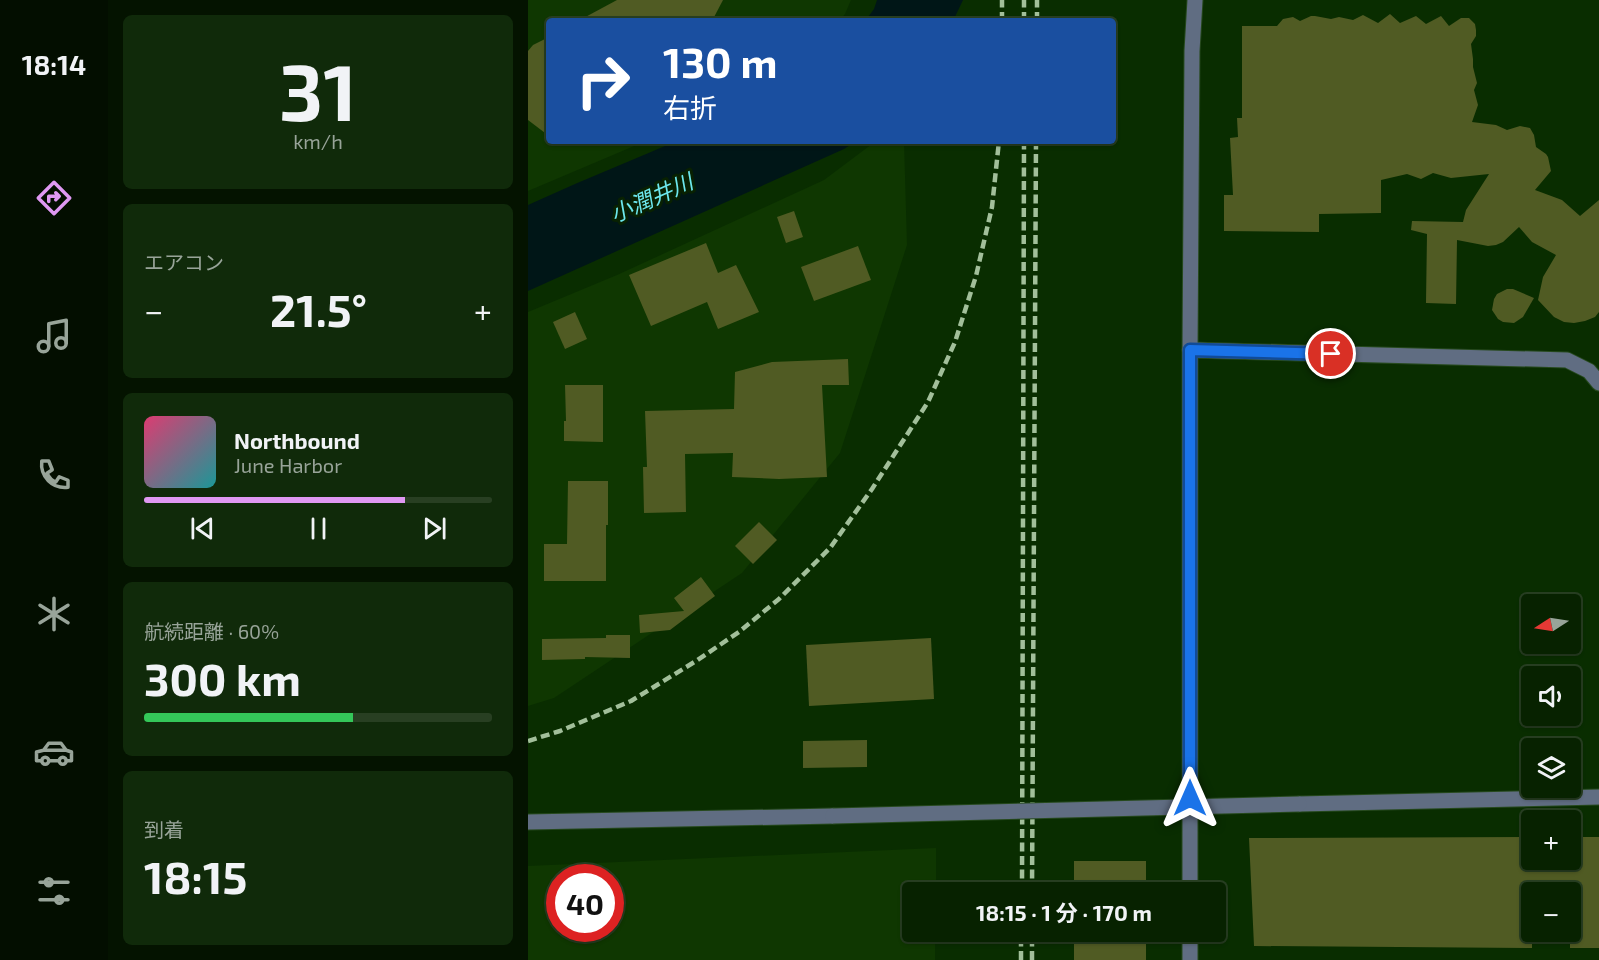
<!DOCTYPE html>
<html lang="ja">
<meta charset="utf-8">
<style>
body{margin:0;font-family:"Exo 2","Noto Sans JP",sans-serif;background:#102a0a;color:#f1f3f6;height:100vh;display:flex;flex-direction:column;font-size:22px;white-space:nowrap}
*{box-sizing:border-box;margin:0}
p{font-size:20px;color:#98a499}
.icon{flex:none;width:33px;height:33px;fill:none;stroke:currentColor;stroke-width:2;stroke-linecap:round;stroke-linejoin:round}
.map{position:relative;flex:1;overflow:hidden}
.drawer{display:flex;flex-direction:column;gap:15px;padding:15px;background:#041300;width:420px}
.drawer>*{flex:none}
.hud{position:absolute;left:18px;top:18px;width:570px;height:126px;border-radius:6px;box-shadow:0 2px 4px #0004,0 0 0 2px #283f22;background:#1a4fa0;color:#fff;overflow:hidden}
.needle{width:39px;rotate:258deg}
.controls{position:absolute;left:993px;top:594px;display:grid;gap:12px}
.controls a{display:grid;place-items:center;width:60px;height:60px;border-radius:6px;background:#072200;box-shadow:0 2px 4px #0004,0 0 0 2px #283f22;font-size:30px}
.speed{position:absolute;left:18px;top:864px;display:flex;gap:12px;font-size:30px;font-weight:700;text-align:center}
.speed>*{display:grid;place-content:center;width:78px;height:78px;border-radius:50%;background:#072200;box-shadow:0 2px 4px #0004,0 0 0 2px #283f22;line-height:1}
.speed .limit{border:9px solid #d22;background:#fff;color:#111}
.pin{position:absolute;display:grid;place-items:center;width:51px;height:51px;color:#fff;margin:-26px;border:3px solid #fff;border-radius:50%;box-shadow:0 2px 6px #0007}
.me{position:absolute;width:66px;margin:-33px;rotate:0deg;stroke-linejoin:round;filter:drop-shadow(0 0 4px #0008)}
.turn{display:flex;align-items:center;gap:21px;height:126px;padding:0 18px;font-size:27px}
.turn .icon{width:78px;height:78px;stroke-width:2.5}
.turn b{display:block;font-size:42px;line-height:51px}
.big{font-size:45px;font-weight:700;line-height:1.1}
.drawer .card{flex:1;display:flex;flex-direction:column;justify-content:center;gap:9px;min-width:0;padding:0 21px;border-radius:9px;background:#102a0a}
.drawer .dial{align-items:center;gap:0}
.dial b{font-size:78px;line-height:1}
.song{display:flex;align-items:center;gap:18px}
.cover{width:72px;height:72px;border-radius:9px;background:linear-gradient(135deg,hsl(340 70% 55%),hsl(180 70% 35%))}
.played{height:6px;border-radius:3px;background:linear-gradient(90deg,#df98f2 75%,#283f22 75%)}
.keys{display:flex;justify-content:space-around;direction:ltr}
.heat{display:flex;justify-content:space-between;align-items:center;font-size:33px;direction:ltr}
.charge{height:9px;border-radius:4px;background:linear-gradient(90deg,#34c759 60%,#283f22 0)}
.trip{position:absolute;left:374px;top:882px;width:324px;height:60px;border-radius:6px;background:#072200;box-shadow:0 2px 4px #0004,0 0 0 2px #283f22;font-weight:700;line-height:60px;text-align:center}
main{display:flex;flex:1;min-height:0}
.tab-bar{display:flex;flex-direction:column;width:108px;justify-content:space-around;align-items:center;background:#030e00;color:#98a499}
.tab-bar .icon{width:42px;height:42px}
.tab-bar .active{color:#df98f2}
.tab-bar b{font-size:27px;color:#f1f3f6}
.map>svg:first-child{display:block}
.built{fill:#0f3701;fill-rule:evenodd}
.water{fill:#001617}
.building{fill:#505b23}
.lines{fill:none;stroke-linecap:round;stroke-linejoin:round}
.tertiary-casing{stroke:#26491d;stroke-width:17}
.tertiary{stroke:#606d82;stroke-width:15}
.rail{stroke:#a2bf9a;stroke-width:4.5;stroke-dasharray:9 4.5;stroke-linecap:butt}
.tertiary-bridge-casing{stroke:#26491d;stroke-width:17;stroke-linecap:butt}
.tertiary-bridge{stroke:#606d82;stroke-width:15}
.route-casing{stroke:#114b97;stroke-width:15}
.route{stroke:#1a73e8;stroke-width:10}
.labels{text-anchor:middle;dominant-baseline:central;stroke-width:6;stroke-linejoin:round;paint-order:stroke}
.water-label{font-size:22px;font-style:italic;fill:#6de8ee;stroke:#082102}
</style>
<main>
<nav class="tab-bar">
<b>18:14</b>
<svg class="icon active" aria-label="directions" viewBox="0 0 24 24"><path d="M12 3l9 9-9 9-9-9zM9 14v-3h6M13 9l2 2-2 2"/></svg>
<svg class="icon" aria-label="music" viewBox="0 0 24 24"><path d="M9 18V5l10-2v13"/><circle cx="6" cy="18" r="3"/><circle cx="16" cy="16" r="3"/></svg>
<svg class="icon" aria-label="phone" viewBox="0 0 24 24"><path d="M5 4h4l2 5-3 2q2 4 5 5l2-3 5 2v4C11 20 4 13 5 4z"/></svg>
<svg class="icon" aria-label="climate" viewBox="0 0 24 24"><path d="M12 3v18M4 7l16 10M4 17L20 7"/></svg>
<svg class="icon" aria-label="car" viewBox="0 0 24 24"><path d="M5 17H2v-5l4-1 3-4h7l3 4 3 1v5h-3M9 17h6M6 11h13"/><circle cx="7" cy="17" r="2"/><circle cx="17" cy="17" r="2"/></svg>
<svg class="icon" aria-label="filters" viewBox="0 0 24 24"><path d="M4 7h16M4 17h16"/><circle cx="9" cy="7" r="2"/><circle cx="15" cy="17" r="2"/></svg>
</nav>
<section class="drawer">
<div class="card dial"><b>31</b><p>km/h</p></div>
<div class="card"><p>エアコン</p>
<div class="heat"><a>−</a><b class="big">21.5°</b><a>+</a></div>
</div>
<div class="card">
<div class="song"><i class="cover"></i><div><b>Northbound</b><p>June Harbor</p></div></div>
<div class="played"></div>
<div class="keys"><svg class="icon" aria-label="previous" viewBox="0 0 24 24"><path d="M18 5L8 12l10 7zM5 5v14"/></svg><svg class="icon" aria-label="pause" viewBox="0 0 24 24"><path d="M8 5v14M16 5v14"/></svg><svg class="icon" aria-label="next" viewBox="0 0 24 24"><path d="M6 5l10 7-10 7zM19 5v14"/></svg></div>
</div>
<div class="card"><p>航続距離 · 60%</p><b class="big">300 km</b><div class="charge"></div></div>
<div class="card"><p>到着</p><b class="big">18:15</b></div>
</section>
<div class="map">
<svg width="1071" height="960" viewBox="0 0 1071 960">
<rect width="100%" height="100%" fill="#092d00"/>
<g class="built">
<polygon points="0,0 323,0 317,14 311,21 21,21 21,141 118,141 0,191"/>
<polygon points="348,141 376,141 379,245 312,453 214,573 26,698 0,706 0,312 89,275 296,180"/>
<path d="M408,848V892H384V932H407V960H0V866ZM32,878H82V928H32Z"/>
</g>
<g class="water">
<polygon points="349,0 435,0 425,21 337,21 346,9"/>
<polygon points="149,141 328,141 316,149 0,291 0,205 47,184"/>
</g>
<g class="building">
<polygon points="89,0 195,0 184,21 50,21"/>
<polygon points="862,14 872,23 888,16 898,24 913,16 921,26 933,18 941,18 947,24 948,30 948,36 943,44 945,59 945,67 949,83 946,90 950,105 944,122 968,125 979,130 992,126 1002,128 1006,135 1008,147 1018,154 1020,157 1023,171 1007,190 1034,200 1052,216 1071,200 1071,312 1067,317 1057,321 1046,323 1036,322 1026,317 1010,300 1015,277 1028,255 1004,242 991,227 975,242 968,245 960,246 929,240 928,304 898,303 899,234 883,230 884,221 935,222 938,210 961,174 923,178 905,173 893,179 879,174 853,180 853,213 791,214 791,232 696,231 696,195 705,195 702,138 710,137 709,118 714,118 714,26 749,26 755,19 765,17 772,21 783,16 787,16 803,19 811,17 825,20 835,15 850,23"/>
<polygon points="21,37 21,136 0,120 0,51 5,45"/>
<polygon points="266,211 275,237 258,243 249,217"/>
<polygon points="178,243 190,273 208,265 231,312 190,329 179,302 123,326 101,275"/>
<polygon points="330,246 343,280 286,301 273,267"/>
<polygon points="979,289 985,289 1006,298 995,317 986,323 975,322 970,319 964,310 966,299 969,294"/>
<polygon points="47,312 59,339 37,349 25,322"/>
<polygon points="320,359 321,385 294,385 299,477 251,479 204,477 205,453 157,454 158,512 116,513 115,467 119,467 117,411 206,409 207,372 244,362"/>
<polygon points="37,385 75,385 75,442 36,441 36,421 38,421"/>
<polygon points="40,481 80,481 80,525 78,525 78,581 16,581 16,544 39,544"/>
<polygon points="231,522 249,540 225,564 207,546"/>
<polygon points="173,577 187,596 142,630 112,633 111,615 156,611 146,598"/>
<polygon points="78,635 102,635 102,658 57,657 57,659 14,660 14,639 78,638"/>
<polygon points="403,638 406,699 281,706 278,645"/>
<polygon points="339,740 339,767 275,768 275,741"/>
<polygon points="1004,837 1004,860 1042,860 1042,837 1071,837 1071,948 1042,948 1042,892 1004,892 1004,948 726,946 721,838"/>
<rect x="546" y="861" width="72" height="31"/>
<rect x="546" y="932" width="72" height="28"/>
</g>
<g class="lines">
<g class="tertiary-casing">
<g id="tertiary">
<polyline points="662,350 1039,360 1061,371 1071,383"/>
<polyline points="771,804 1071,797"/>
<polyline points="0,822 305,816"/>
<polyline points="662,892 662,350 664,51 667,0"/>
<polyline points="662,960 662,932"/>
</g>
</g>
<use href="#tertiary" class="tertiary"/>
<g class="rail">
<polyline points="474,21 474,0"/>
<polyline points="496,21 496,0"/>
<polyline points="509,21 509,0"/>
<polyline points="0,741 32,731 103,701 168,661 211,632 251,599 302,548 344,489 400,402 427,342 448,276 464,207 471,141"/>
<polyline points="494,892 496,141"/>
<polyline points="504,892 508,141"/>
<polyline points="493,960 493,932"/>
<polyline points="504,960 504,932"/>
</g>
<g class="tertiary-bridge-casing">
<polyline id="tertiary-bridge" points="305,816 771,804"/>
</g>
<use href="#tertiary-bridge" class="tertiary-bridge"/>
</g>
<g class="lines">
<g class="route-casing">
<polyline id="route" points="662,798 662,350 803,354"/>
</g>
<use href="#route" class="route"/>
</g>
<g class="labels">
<g class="water-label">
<text transform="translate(123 197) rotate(-24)">小潤井川</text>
</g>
</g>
</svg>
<div class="controls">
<a><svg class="needle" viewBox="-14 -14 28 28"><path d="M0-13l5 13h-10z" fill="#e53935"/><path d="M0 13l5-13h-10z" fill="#98a499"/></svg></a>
<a><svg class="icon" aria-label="sound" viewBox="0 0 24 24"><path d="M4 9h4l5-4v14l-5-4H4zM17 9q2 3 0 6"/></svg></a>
<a><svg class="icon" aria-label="layers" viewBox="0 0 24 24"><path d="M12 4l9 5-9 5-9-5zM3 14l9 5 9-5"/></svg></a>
<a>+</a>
<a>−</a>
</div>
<div class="speed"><div class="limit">40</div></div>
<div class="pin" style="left:803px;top:354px;background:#d93025"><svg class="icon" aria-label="arrive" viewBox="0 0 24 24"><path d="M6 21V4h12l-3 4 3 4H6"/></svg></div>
<svg class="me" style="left:662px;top:798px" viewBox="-20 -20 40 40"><path d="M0-17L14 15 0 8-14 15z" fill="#1a73e8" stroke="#fff" stroke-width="4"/></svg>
<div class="trip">18:15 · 1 分 · 170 m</div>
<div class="hud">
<div class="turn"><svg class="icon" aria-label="right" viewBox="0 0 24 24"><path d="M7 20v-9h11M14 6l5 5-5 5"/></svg><div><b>130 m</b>右折</div></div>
</div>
</div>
</main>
